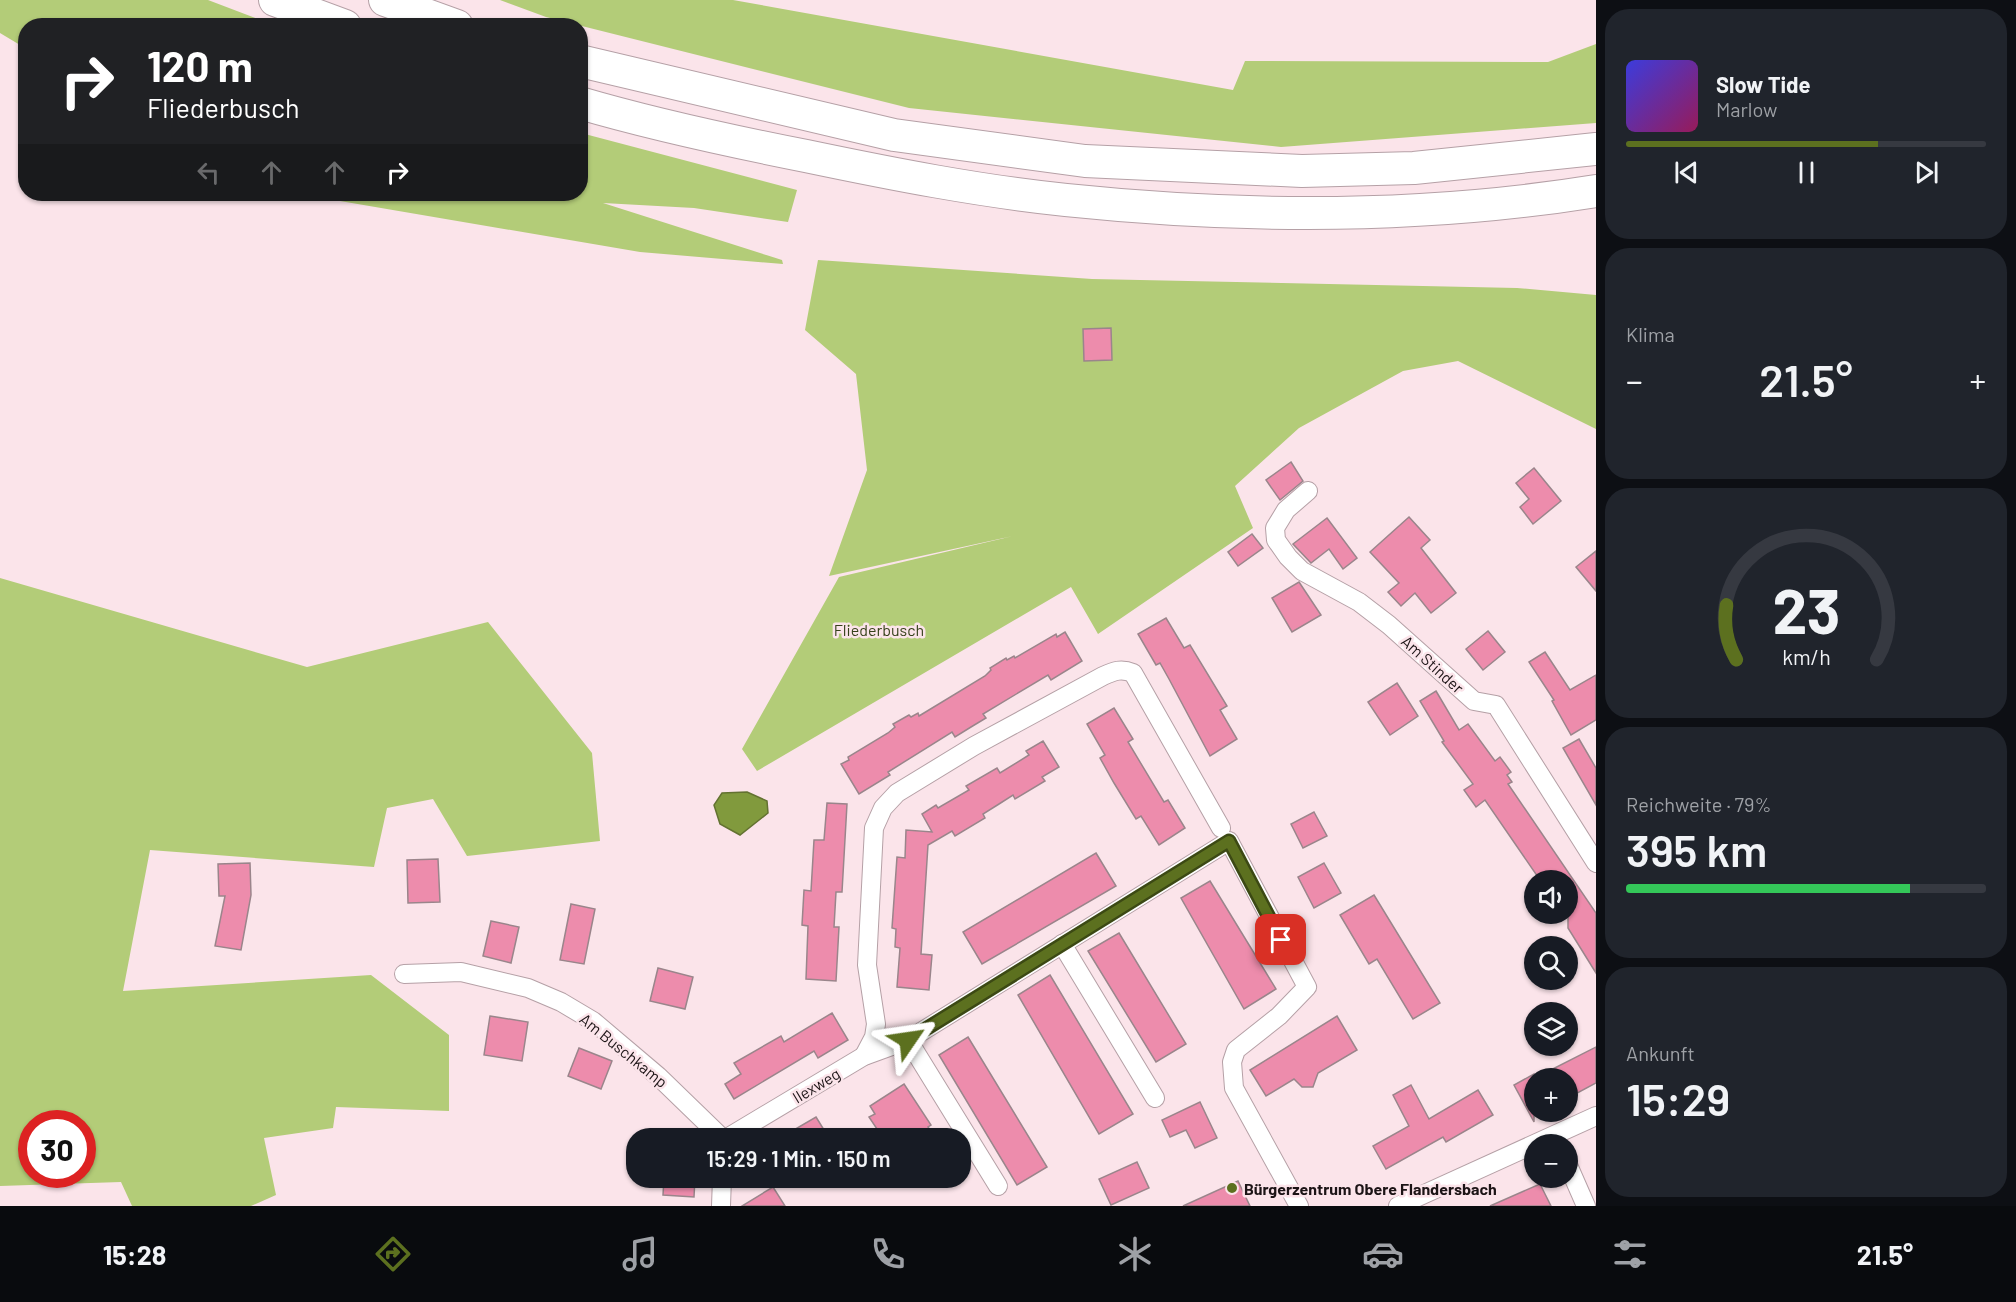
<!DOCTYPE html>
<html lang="de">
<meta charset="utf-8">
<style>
body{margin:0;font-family:Barlow,sans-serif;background:#20242c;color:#f1f3f6;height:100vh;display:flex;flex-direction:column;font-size:22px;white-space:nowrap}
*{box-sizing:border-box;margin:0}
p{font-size:20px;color:#9ea1a6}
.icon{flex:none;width:33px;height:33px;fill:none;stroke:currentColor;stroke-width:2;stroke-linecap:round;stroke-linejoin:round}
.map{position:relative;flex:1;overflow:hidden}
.details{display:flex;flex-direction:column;gap:9px;padding:9px;background:#0d0f14;width:420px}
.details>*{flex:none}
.guide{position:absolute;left:18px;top:18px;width:570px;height:183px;border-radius:24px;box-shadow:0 2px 4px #0004;background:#202124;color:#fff;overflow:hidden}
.buttons{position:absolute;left:1524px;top:870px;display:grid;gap:12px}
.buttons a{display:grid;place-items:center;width:54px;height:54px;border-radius:50%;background:#171b24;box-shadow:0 2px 4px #0004;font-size:30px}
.speed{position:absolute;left:18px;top:1110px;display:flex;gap:12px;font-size:30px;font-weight:700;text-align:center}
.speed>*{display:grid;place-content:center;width:78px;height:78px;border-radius:50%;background:#171b24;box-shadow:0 2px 4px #0004;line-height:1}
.speed .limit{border:9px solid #d22;background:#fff;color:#111}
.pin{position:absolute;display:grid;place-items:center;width:51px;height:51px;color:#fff;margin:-26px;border-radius:12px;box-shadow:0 3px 9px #0006}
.me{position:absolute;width:66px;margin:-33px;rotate:58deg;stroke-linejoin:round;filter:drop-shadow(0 0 4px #0008)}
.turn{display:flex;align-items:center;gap:21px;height:126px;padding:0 30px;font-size:27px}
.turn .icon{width:78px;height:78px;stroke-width:2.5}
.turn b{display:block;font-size:42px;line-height:51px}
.lanes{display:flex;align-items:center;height:57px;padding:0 30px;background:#0003;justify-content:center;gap:30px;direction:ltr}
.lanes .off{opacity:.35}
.big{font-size:45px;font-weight:600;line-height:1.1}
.details .tile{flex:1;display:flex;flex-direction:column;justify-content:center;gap:9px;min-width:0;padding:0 21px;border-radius:24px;background:#20242c}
.details .dial{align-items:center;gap:0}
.dial svg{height:156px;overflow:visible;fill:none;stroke:#363941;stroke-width:7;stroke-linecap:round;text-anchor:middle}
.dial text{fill:#f1f3f6;stroke:none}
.song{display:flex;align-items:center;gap:18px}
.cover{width:72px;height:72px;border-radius:9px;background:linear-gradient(135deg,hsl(240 70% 55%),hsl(330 70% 35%))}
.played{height:6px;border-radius:3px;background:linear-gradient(90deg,#5c701f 70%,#363941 70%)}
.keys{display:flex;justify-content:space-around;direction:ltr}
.heat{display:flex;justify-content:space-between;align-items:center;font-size:33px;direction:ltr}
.charge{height:9px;border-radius:4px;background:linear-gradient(90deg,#34c759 79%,#363941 0)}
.trip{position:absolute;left:626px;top:1128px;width:345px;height:60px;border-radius:24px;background:#171b24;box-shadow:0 2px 4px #0004;font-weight:600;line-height:60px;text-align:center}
.tab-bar{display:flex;height:96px;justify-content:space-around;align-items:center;background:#090b0e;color:#9ea1a6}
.tab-bar .icon{width:42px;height:42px}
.tab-bar .selected{color:#5c701f}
.tab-bar b{font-size:27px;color:#f1f3f6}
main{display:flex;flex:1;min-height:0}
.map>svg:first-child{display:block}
.green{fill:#b3cc78;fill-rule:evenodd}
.water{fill:#819a3d;stroke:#637231;stroke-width:1.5}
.building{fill:#ed8cac;stroke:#9a858b;stroke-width:1.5}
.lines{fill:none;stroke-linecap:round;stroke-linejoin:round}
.street-casing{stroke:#b5a0a6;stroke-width:20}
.highway-casing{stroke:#b5a0a6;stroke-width:34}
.street{stroke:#fff;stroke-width:18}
.highway{stroke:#fff;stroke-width:32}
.route-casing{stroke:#3c4914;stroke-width:15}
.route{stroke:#5c701f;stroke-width:10}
.poi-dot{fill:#5c701f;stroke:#fbe4ea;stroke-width:2}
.labels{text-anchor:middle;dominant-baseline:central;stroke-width:5;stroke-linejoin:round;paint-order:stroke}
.park-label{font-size:16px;fill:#36401a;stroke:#fbe4ea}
.street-label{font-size:16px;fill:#1c1416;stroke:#fbe4ea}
.poi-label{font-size:16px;font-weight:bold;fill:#1c1416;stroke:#fbe4ea;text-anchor:start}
</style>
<main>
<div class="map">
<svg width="1596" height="1206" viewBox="0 0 1596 1206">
<rect width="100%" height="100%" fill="#fbe4ea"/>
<g class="green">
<polygon points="0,0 208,0 274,25 26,26 25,48 0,33"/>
<polygon points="500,0 733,0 1233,90 1245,61 1548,62 1596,44 1596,123 1281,147 909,108 546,17"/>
<polygon points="581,133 797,190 788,222 694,208 603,203 782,260 783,264 640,252 299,194 580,194"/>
<polygon points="818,260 1092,279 1517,288 1596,295 1596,429 1458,361 1403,371 1299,428 1235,486 1253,528 1098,634 1071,587 757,771 742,749 839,577 1013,536 829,576 867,470 856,374 805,330"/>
<path d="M0,578L307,667L488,622L592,753L600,841L467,856L433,799L387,808L374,867L150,850L123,991L371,975L449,1035V1111L336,1107L333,1128L264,1138L276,1195L251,1206H132L121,1182L0,1186ZM32,1124H82V1174H32Z"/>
</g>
<polygon class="water" points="747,792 767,801 768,813 740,835 720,824 714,805 722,793"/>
<g class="building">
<polygon points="1111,328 1112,360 1084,361 1083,329"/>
<polygon points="1291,462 1303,481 1280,500 1266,480"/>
<polygon points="1534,468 1561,501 1533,524 1520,507 1529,499 1516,483"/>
<polygon points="1409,517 1430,540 1421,548 1456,593 1431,613 1415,593 1401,606 1388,592 1399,583 1370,552"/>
<polygon points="1327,518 1357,558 1343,569 1329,549 1311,563 1293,544"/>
<polygon points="1252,534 1263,548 1238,566 1228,552"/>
<polygon points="1596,551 1596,591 1576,567"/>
<polygon points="1299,582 1321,615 1292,632 1272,598"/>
<polygon points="1166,618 1184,648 1190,645 1227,706 1220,710 1237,739 1210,756 1169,679 1160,663 1156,665 1138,634"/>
<polygon points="1488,631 1505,652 1483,670 1466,649"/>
<polygon points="1065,632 1082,661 1051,680 1048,675 983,714 986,718 971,727 955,737 952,732 888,772 890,775 859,794 841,764 849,760 848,757 888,733 895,727 893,724 909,715 911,717 918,713 919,716 985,676 991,670 990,668 1006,658 1007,660 1014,656 1015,658 1056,634 1057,637"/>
<polygon points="1545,652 1570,690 1596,675 1596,720 1571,735 1552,701 1554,700 1529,662"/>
<polygon points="1397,683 1418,716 1390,735 1368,702"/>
<polygon points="1436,691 1459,730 1468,724 1495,761 1500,757 1511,772 1507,775 1512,782 1508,784 1596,913 1596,973 1568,928 1568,880 1540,880 1485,800 1476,807 1464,790 1473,784 1442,742 1444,741 1420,701"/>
<polygon points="1114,708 1133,739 1128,742 1164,802 1168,800 1185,828 1159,845 1141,816 1136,819 1114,783 1100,758 1105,755 1087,724"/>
<polygon points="1579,739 1596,768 1596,805 1563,748"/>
<polygon points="1043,741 1059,767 1042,777 1045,781 1015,799 1013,795 999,804 983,814 985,818 955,836 952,831 928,845 921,954 932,955 929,990 897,987 900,948 895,947 896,929 892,928 897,857 905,858 906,830 932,832 922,814 936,805 938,808 969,790 966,786 997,768 1000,773 1029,755 1026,751"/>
<polygon points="827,803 847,804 842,892 836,892 834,927 839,927 836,981 806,979 808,926 802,925 804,890 811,891 814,840 824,840"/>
<polygon points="1314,812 1327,836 1303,848 1291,824"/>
<polygon points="1096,853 1116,886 982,964 963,932"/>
<polygon points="438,859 440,902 408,903 407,860"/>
<polygon points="250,863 251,895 241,950 215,946 225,896 219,896 218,864"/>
<polygon points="1324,863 1341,893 1314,908 1298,877"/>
<polygon points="1210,881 1276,989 1244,1009 1181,898"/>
<polygon points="1374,895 1440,1003 1413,1019 1377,959 1369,964 1340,915"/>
<polygon points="571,904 595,909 584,964 560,960"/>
<polygon points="491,921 519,927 511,963 483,956"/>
<polygon points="1119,933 1186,1044 1156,1062 1088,951"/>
<polygon points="658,968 693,977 685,1009 650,1001"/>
<polygon points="1050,975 1133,1114 1099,1134 1018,995"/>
<polygon points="832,1013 848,1040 818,1058 814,1051 734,1099 725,1084 741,1074 734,1063 781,1036 784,1042"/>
<polygon points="490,1016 528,1022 522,1061 484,1055"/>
<polygon points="1337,1016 1357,1050 1318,1073 1313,1087 1302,1087 1294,1079 1266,1096 1250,1070"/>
<polygon points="968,1037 1047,1167 1017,1185 939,1055"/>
<polygon points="1596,1047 1596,1083 1568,1098 1568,1078 1535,1078"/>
<polygon points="579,1048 612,1061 601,1089 568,1076"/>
<polygon points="1534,1074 1534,1122 1514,1085"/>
<polygon points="904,1084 931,1125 928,1127 936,1138 883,1138 869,1117 875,1114 870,1106"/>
<polygon points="1411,1085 1429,1119 1478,1090 1493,1115 1446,1142 1443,1137 1386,1169 1373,1146 1409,1126 1393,1095"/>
<polygon points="1200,1102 1217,1138 1195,1148 1186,1130 1170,1137 1162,1120"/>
<polygon points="816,1117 829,1138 780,1138"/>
<polygon points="1137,1162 1149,1188 1111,1205 1099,1179"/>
<polygon points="664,1178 695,1178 694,1197 663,1195"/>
<polygon points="1238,1181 1250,1206 1183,1206"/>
<polygon points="1540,1184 1551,1206 1490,1206"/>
<polygon points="773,1187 785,1206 742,1206"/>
</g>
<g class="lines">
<g class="street-casing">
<g id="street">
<polyline points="1308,491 1286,510 1275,528 1276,540 1288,557 1302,571 1359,602 1389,625 1474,701 1496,705 1596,863"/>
<polyline points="1062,944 1155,1098"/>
<polyline points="404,974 461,972 528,988 561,1002 593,1021 658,1076 722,1138"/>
<polyline points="908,1040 998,1186"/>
<path d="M864,1056L874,1037L876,1024L867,965L874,828L883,808L897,793L974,746L1103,676C1114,671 1121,668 1133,673L1221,828"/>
<polyline points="727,1138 864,1056 908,1040 1229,841 1307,987 1279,1016 1236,1050 1232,1062 1234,1088 1299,1206"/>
<polyline points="1568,1165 1586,1206"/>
<polyline points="721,1206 722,1178"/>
<polyline points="1398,1206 1596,1116"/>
</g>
</g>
<g class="highway-casing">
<g id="highway">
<polyline points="275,0 345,26"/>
<polyline points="385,0 457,26"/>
<polyline points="580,61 894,135 1085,161 1302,171 1414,168 1596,149"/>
<path d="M580,103C655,125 730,141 806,156C892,174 979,191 1066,200C1240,218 1423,219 1596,191"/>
</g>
</g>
<use href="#street" class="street"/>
<use href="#highway" class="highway"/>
</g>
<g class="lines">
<g class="route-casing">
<polyline id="route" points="908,1040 1229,841 1281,940"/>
</g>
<use href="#route" class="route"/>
</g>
<circle class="poi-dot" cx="1232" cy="1188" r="6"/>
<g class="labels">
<g class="park-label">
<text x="879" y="629">Fliederbusch</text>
</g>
<g class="street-label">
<text transform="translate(1433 664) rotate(42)">Am Stinder</text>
<text transform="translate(624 1050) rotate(39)">Am Buschkamp</text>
<text transform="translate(816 1085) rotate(-31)">Ilexweg</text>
</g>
<g class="poi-label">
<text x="1244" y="1188">Bürgerzentrum Obere Flandersbach</text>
</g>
</g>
</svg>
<div class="buttons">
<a><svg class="icon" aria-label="sound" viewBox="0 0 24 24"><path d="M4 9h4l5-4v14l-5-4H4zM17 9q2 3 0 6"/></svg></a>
<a><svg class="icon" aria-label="search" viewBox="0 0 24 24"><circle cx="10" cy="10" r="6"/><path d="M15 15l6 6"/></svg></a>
<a><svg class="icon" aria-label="layers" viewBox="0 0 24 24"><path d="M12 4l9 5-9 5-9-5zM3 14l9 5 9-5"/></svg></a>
<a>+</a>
<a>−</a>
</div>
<div class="speed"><div class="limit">30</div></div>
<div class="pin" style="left:1281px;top:940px;background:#d93025"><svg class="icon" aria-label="arrive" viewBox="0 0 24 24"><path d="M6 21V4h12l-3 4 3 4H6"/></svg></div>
<svg class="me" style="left:908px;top:1040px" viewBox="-20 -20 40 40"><path d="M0-17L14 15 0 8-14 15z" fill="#5c701f" stroke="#fff" stroke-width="4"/></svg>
<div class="trip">15:29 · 1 Min. · 150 m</div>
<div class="guide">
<div class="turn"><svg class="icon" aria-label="right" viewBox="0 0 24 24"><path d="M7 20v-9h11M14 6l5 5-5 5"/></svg><div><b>120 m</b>Fliederbusch</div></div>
<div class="lanes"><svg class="icon off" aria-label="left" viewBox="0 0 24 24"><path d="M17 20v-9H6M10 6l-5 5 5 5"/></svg><svg class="icon off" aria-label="ahead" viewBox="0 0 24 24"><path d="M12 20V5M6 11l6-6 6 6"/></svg><svg class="icon off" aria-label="ahead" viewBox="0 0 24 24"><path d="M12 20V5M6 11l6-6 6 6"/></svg><svg class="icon" aria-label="right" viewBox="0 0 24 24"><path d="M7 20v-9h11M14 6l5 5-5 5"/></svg></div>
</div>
</div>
<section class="details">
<div class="tile">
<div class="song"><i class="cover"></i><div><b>Slow Tide</b><p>Marlow</p></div></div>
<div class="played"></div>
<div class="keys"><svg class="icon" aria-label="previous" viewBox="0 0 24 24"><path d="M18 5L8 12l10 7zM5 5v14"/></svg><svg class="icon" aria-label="pause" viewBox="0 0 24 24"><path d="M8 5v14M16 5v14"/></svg><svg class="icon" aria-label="next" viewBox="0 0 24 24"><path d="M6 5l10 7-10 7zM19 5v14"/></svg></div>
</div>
<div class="tile"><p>Klima</p>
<div class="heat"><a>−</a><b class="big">21.5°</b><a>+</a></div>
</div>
<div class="tile dial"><svg viewBox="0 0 100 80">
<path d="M14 69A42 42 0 1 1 86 69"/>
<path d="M14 69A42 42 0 0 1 9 41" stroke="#5c701f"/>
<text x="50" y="56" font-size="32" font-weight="700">23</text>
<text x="50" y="72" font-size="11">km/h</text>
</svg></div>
<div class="tile"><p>Reichweite · 79%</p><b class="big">395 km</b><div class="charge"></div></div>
<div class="tile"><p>Ankunft</p><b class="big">15:29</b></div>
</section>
</main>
<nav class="tab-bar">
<b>15:28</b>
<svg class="icon selected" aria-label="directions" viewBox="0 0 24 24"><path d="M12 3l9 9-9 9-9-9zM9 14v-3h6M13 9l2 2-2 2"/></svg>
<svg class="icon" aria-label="music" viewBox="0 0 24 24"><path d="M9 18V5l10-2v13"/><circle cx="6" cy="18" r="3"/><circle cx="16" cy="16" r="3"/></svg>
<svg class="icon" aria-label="phone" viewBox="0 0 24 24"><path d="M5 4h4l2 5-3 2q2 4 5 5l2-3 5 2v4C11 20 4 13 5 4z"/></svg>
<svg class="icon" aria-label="climate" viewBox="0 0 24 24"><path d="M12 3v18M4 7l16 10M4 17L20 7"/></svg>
<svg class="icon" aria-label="car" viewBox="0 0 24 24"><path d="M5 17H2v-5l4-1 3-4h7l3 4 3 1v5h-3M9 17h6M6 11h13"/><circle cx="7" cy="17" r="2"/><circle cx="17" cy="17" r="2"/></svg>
<svg class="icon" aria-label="filters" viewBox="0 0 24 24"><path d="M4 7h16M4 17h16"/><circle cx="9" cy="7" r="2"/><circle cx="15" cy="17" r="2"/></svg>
<b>21.5°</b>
</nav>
